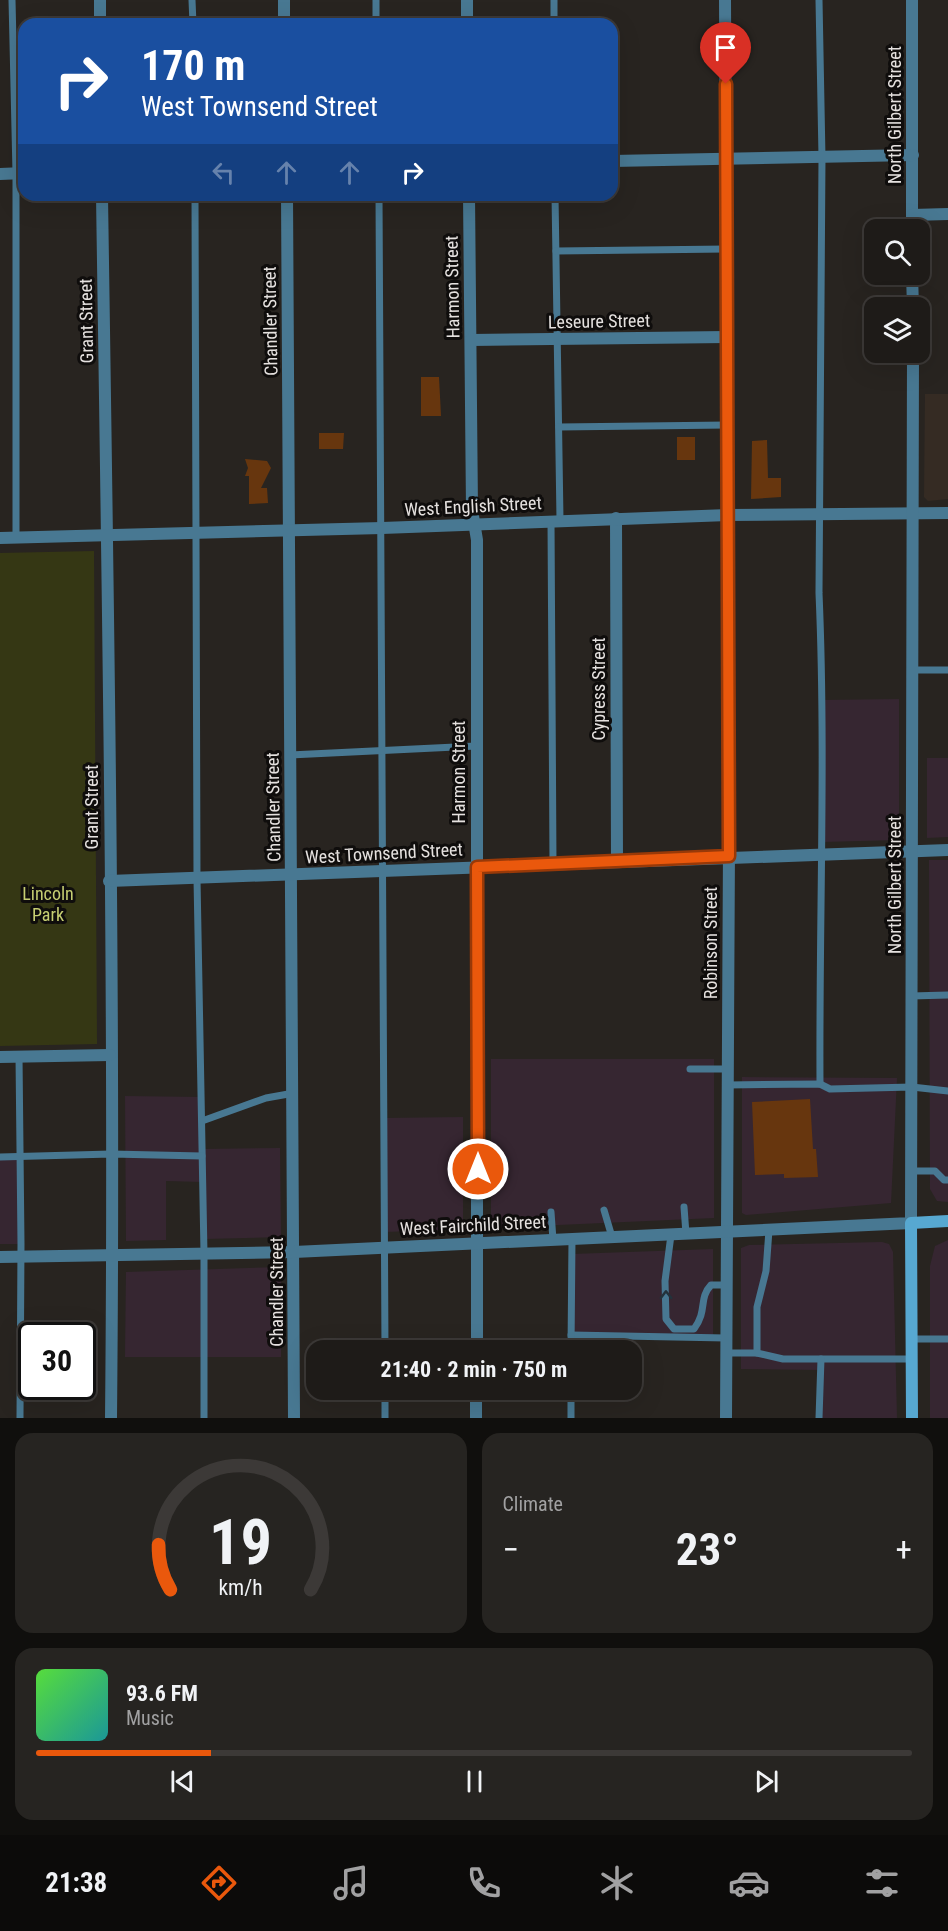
<!DOCTYPE html>
<meta charset="utf-8">
<style>
body{margin:0;font-family:"Roboto Condensed",sans-serif;background:#262421;color:#f1f3f6;height:100vh;display:flex;flex-direction:column;font-size:22px;white-space:nowrap}
*{box-sizing:border-box;margin:0}
p{font-size:20px;color:#a1a1a2}
.icon{flex:none;width:33px;height:33px;fill:none;stroke:currentColor;stroke-width:2;stroke-linecap:round;stroke-linejoin:round}
.map{position:relative;height:1418px;overflow:hidden}
.panel{display:flex;flex-direction:column;gap:15px;padding:15px;background:#100f0d;flex:1}
.panel>*{flex:none}
.banner{position:absolute;left:18px;top:18px;width:600px;height:183px;border-radius:18px;box-shadow:0 6px 24px #0002,0 0 0 2px #3c3937;background:#1a4fa0;color:#fff;overflow:hidden}
.fabs{position:absolute;left:864px;top:219px;display:grid;gap:12px}
.fabs a{display:grid;place-items:center;width:66px;height:66px;border-radius:12px;background:#1e1b18;box-shadow:0 6px 24px #0002,0 0 0 2px #3c3937;font-size:30px}
.speed{position:absolute;left:18px;top:1322px;display:flex;gap:12px;font-size:30px;font-weight:700;text-align:center}
.speed>*{display:grid;place-content:center;width:78px;height:78px;border-radius:50%;background:#1e1b18;box-shadow:0 6px 24px #0002,0 0 0 2px #3c3937;line-height:1}
.speed .limit{border:3px solid #111;border-radius:9px;background:#fff;color:#111}
.pin{position:absolute;display:grid;place-items:center;width:51px;height:51px;color:#fff;margin:-62px -26px;border-radius:50% 50% 50% 0;rotate:-45deg;box-shadow:0 0 6px #0007}
.pin .icon{rotate:45deg}
.me{position:absolute;width:66px;margin:-33px;rotate:0deg;stroke-linejoin:round;filter:drop-shadow(0 0 4px #0008)}
.turn{display:flex;align-items:center;gap:21px;height:126px;padding:0 24px;font-size:27px}
.turn .icon{width:78px;height:78px;stroke-width:2.5}
.turn b{display:block;font-size:42px;line-height:51px}
.lanes{display:flex;align-items:center;height:57px;padding:0 24px;background:#0003;justify-content:center;gap:30px;direction:ltr}
.lanes .off{opacity:.35}
.big{font-size:45px;font-weight:700;line-height:1.1}
.panel .widget{flex:1;display:flex;flex-direction:column;justify-content:center;gap:9px;min-width:0;padding:0 21px;border-radius:18px;background:#262421}
.panel .dial{align-items:center;gap:0}
.dial svg{height:156px;overflow:visible;fill:none;stroke:#3c3937;stroke-width:7;stroke-linecap:round;text-anchor:middle}
.dial text{fill:#f1f3f6;stroke:none}
.song{display:flex;align-items:center;gap:18px}
.cover{width:72px;height:72px;border-radius:9px;background:linear-gradient(135deg,hsl(110 70% 55%),hsl(180 70% 35%))}
.played{height:6px;border-radius:3px;background:linear-gradient(90deg,#ea580c 20%,#3c3937 20%)}
.keys{display:flex;justify-content:space-around;direction:ltr}
.heat{display:flex;justify-content:space-between;align-items:center;font-size:33px;direction:ltr}
.panel .tiles{flex:1;display:grid;gap:15px;grid-template-columns:1fr 1fr}
.widget:last-child{grid-column:span 2}
.trip{position:absolute;left:306px;top:1340px;width:336px;height:60px;border-radius:18px;background:#1e1b18;box-shadow:0 6px 24px #0002,0 0 0 2px #3c3937;font-weight:700;line-height:60px;text-align:center}
.menu{display:flex;height:96px;justify-content:space-around;align-items:center;background:#0c0b0a;color:#a1a1a2}
.menu .icon{width:42px;height:42px}
.menu .active{color:#ea580c}
.menu b{font-size:27px;color:#f1f3f6}
.map>svg:first-child{display:block}
.commercial{fill:#362631}
.built{fill:#352b23}
.green{fill:#353714}
.building{fill:#67360e}
.lines{fill:none;stroke-linecap:round;stroke-linejoin:round}
.lane{stroke:#487892;stroke-width:7}
.street{stroke:#487892;stroke-width:12}
.secondary{stroke:#57a8d1;stroke-width:12}
.oneway{stroke:#23323b}
.route-casing{stroke:#983908;stroke-width:15}
.route{stroke:#ea580c;stroke-width:10}
.labels{text-anchor:middle;dominant-baseline:central;stroke-width:6;stroke-linejoin:round;paint-order:stroke}
.street-label{font-size:18px;fill:#e5e1df;stroke:#0f0d0c}
.park-label{font-size:18px;fill:#c6ce72;stroke:#0f0d0c}
</style>
<div class="map">
<svg width="948" height="1418" viewBox="0 0 948 1418">
<rect width="100%" height="100%" fill="#282420"/>
<g class="commercial">
<polygon points="899,699 899,840 822,842 821,700"/>
<polygon points="927,758 948,758 948,837 927,838"/>
<polygon points="929,860 948,860 948,1202 937,1201 930,1189"/>
<polygon points="491,1059 714,1059 714,1218 491,1228"/>
<polygon points="742,1077 897,1078 891,1203 746,1215 742,1213"/>
<polygon points="125,1096 201,1097 203,1149 280,1148 281,1237 204,1239 203,1182 166,1181 166,1240 126,1241"/>
<polygon points="463,1117 463,1229 385,1232 384,1118"/>
<polygon points="0,1157 20,1157 21,1244 0,1244"/>
<polygon points="948,1240 948,1418 930,1418 930,1266 935,1246"/>
<polygon points="882,1242 889,1244 893,1252 897,1418 819,1418 821,1370 741,1369 741,1248 749,1245"/>
<polygon points="713,1249 713,1338 571,1335 572,1254"/>
<polygon points="281,1267 281,1357 125,1357 126,1272"/>
</g>
<polygon class="built" points="925,394 948,394 948,499 928,501 924,497"/>
<polygon class="green" points="94,551 97,1044 0,1046 0,553"/>
<g class="building">
<polygon points="421,377 439,377 441,416 421,416"/>
<polygon points="319,433 344,433 343,449 319,449"/>
<rect x="677" y="437" width="18" height="23"/>
<polygon points="767,440 768,478 781,478 781,497 751,499 752,441"/>
<polygon points="245,459 267,461 271,468 261,488 267,488 268,503 249,504 249,476 245,476 248,468"/>
<polygon points="810,1099 813,1149 816,1149 818,1177 784,1178 784,1174 755,1175 752,1102"/>
</g>
<g class="lines">
<g class="lane">
<polyline points="12,0 16,173 16,538"/>
<polyline points="192,0 193,24"/>
<polyline points="376,0 376,24"/>
<polyline points="554,0 554,24"/>
<path d="M819,0L822,157L819,593C826,756 819,920 820,1084"/>
<polyline points="195,195 197,879 204,1253 204,1418"/>
<polyline points="379,195 385,1350"/>
<polyline points="555,195 560,520"/>
<polyline points="556,251 726,249"/>
<polyline points="559,427 727,425"/>
<polyline points="551,520 553,863"/>
<polyline points="913,670 948,670"/>
<polyline points="290,755 476,746"/>
<polyline points="911,996 948,995"/>
<polyline points="19,1056 21,1244 20,1418"/>
<polyline points="690,1069 727,1069"/>
<polyline points="727,1085 820,1084 830,1089 912,1087 948,1091"/>
<polyline points="202,1121 266,1098 294,1093"/>
<polyline points="478,1149 495,1150 504,1160"/>
<polyline points="0,1157 111,1154 202,1156"/>
<polyline points="912,1171 935,1171 944,1180 948,1180"/>
<polyline points="684,1207 686,1234"/>
<polyline points="604,1210 612,1237"/>
<polyline points="551,1212 553,1240"/>
<polyline points="769,1230 766,1271 757,1307 757,1353 783,1359 912,1359"/>
<path d="M671,1235L665,1281L666,1319L674,1329H694C708,1310 698,1299 711,1285H726"/>
<polyline points="571,1335 726,1338"/>
<polyline points="912,1339 948,1339"/>
<polyline points="571,1350 572,1239"/>
<polyline points="726,1353 757,1353"/>
<polyline points="385,1389 385,1418"/>
<polyline points="571,1418 571,1389"/>
<polyline points="819,1418 821,1359"/>
</g>
<g class="street">
<polyline points="100,0 100,24"/>
<polyline points="284,0 284,24"/>
<polyline points="467,0 467,24"/>
<polyline points="725,0 729,847 726,1418"/>
<polyline points="912,0 912,230"/>
<polyline points="612,161 913,155"/>
<polyline points="0,174 24,173"/>
<path d="M102,195C108,602 115,1010 111,1418"/>
<polyline points="287,195 294,1418"/>
<polyline points="469,195 472,510 477,540 477,1350"/>
<polyline points="912,215 948,214"/>
<polyline points="912,274 913,308"/>
<polyline points="471,340 727,337"/>
<polyline points="616,518 617,861"/>
<polyline points="0,538 382,528 728,515 948,513"/>
<polyline points="109,881 948,850"/>
<polyline points="0,1057 110,1055"/>
<polyline points="0,1257 294,1252 911,1223 913,352"/>
<polyline points="476,1418 476,1389"/>
</g>
<polyline class="secondary" points="912,1418 911,1223 948,1221"/>
</g>
<defs><path id="oneway-chevron" d="M-2-3.5L2.5 0L-2 3.5" fill="none" stroke-width="1.6" stroke-linecap="round" stroke-linejoin="round" transform="scale(1.5)"/></defs>
<use class="oneway" href="#oneway-chevron" transform="translate(666 1295) rotate(-91)"/>
<g class="lines">
<g class="route-casing">
<polyline id="route" points="478,1169 477,867 729,856 726,84"/>
</g>
<use href="#route" class="route"/>
</g>
<g class="labels">
<g class="street-label">
<text transform="translate(894 115) rotate(-90)">North Gilbert Street</text>
<text transform="translate(452 287) rotate(-91)">Harmon Street</text>
<text transform="translate(86 321) rotate(-91)">Grant Street</text>
<text transform="translate(270 321) rotate(-91)">Chandler Street</text>
<text transform="translate(599 321) rotate(-1)">Leseure Street</text>
<text transform="translate(473 506) rotate(-3)">West English Street</text>
<text transform="translate(598 689) rotate(-90)">Cypress Street</text>
<text transform="translate(458 772) rotate(-90)">Harmon Street</text>
<text transform="translate(91 807) rotate(-90)">Grant Street</text>
<text transform="translate(273 807) rotate(-91)">Chandler Street</text>
<text transform="translate(384 853) rotate(-3)">West Townsend Street</text>
<text transform="translate(894 885) rotate(-90)">North Gilbert Street</text>
<text transform="translate(710 943) rotate(-90)">Robinson Street</text>
<text transform="translate(473 1225) rotate(-3)">West Fairchild Street</text>
<text transform="translate(276 1292) rotate(-90)">Chandler Street</text>
</g>
<g class="park-label">
<text x="48" y="893">Lincoln<tspan x="48" dy="21">Park</tspan></text>
</g>
</g>
</svg>
<div class="fabs">
<a><svg class="icon" aria-label="search" viewBox="0 0 24 24"><circle cx="10" cy="10" r="6"/><path d="M15 15l6 6"/></svg></a>
<a><svg class="icon" aria-label="layers" viewBox="0 0 24 24"><path d="M12 4l9 5-9 5-9-5zM3 14l9 5 9-5"/></svg></a>
</div>
<div class="speed"><div class="limit">30</div></div>
<div class="pin" style="left:726px;top:84px;background:#d93025"><svg class="icon" aria-label="arrive" viewBox="0 0 24 24"><path d="M6 21V4h12l-3 4 3 4H6"/></svg></div>
<svg class="me" style="left:478px;top:1169px" viewBox="-20 -20 40 40"><circle r="17" fill="#ea580c" stroke="#fff" stroke-width="3"/><path d="M0-11L8 9 0 5-8 9z" fill="#fff"/></svg>
<div class="trip">21:40 · 2 min · 750 m</div>
<div class="banner">
<div class="turn"><svg class="icon" aria-label="right" viewBox="0 0 24 24"><path d="M7 20v-9h11M14 6l5 5-5 5"/></svg><div><b>170 m</b>West Townsend Street</div></div>
<div class="lanes"><svg class="icon off" aria-label="left" viewBox="0 0 24 24"><path d="M17 20v-9H6M10 6l-5 5 5 5"/></svg><svg class="icon off" aria-label="ahead" viewBox="0 0 24 24"><path d="M12 20V5M6 11l6-6 6 6"/></svg><svg class="icon off" aria-label="ahead" viewBox="0 0 24 24"><path d="M12 20V5M6 11l6-6 6 6"/></svg><svg class="icon" aria-label="right" viewBox="0 0 24 24"><path d="M7 20v-9h11M14 6l5 5-5 5"/></svg></div>
</div>
</div>
<section class="panel">
<div class="tiles">
<div class="widget dial"><svg viewBox="0 0 100 80">
<path d="M14 69A42 42 0 1 1 86 69"/>
<path d="M14 69A42 42 0 0 1 8 46" stroke="#ea580c"/>
<text x="50" y="56" font-size="32" font-weight="700">19</text>
<text x="50" y="72" font-size="11">km/h</text>
</svg></div>
<div class="widget"><p>Climate</p>
<div class="heat"><a>−</a><b class="big">23°</b><a>+</a></div>
</div>
<div class="widget">
<div class="song"><i class="cover"></i><div><b>93.6 FM</b><p>Music</p></div></div>
<div class="played"></div>
<div class="keys"><svg class="icon" aria-label="previous" viewBox="0 0 24 24"><path d="M18 5L8 12l10 7zM5 5v14"/></svg><svg class="icon" aria-label="pause" viewBox="0 0 24 24"><path d="M8 5v14M16 5v14"/></svg><svg class="icon" aria-label="next" viewBox="0 0 24 24"><path d="M6 5l10 7-10 7zM19 5v14"/></svg></div>
</div>
</div>
</section>
<nav class="menu">
<b>21:38</b>
<svg class="icon active" aria-label="directions" viewBox="0 0 24 24"><path d="M12 3l9 9-9 9-9-9zM9 14v-3h6M13 9l2 2-2 2"/></svg>
<svg class="icon" aria-label="music" viewBox="0 0 24 24"><path d="M9 18V5l10-2v13"/><circle cx="6" cy="18" r="3"/><circle cx="16" cy="16" r="3"/></svg>
<svg class="icon" aria-label="phone" viewBox="0 0 24 24"><path d="M5 4h4l2 5-3 2q2 4 5 5l2-3 5 2v4C11 20 4 13 5 4z"/></svg>
<svg class="icon" aria-label="climate" viewBox="0 0 24 24"><path d="M12 3v18M4 7l16 10M4 17L20 7"/></svg>
<svg class="icon" aria-label="car" viewBox="0 0 24 24"><path d="M5 17H2v-5l4-1 3-4h7l3 4 3 1v5h-3M9 17h6M6 11h13"/><circle cx="7" cy="17" r="2"/><circle cx="17" cy="17" r="2"/></svg>
<svg class="icon" aria-label="filters" viewBox="0 0 24 24"><path d="M4 7h16M4 17h16"/><circle cx="9" cy="7" r="2"/><circle cx="15" cy="17" r="2"/></svg>
</nav>
